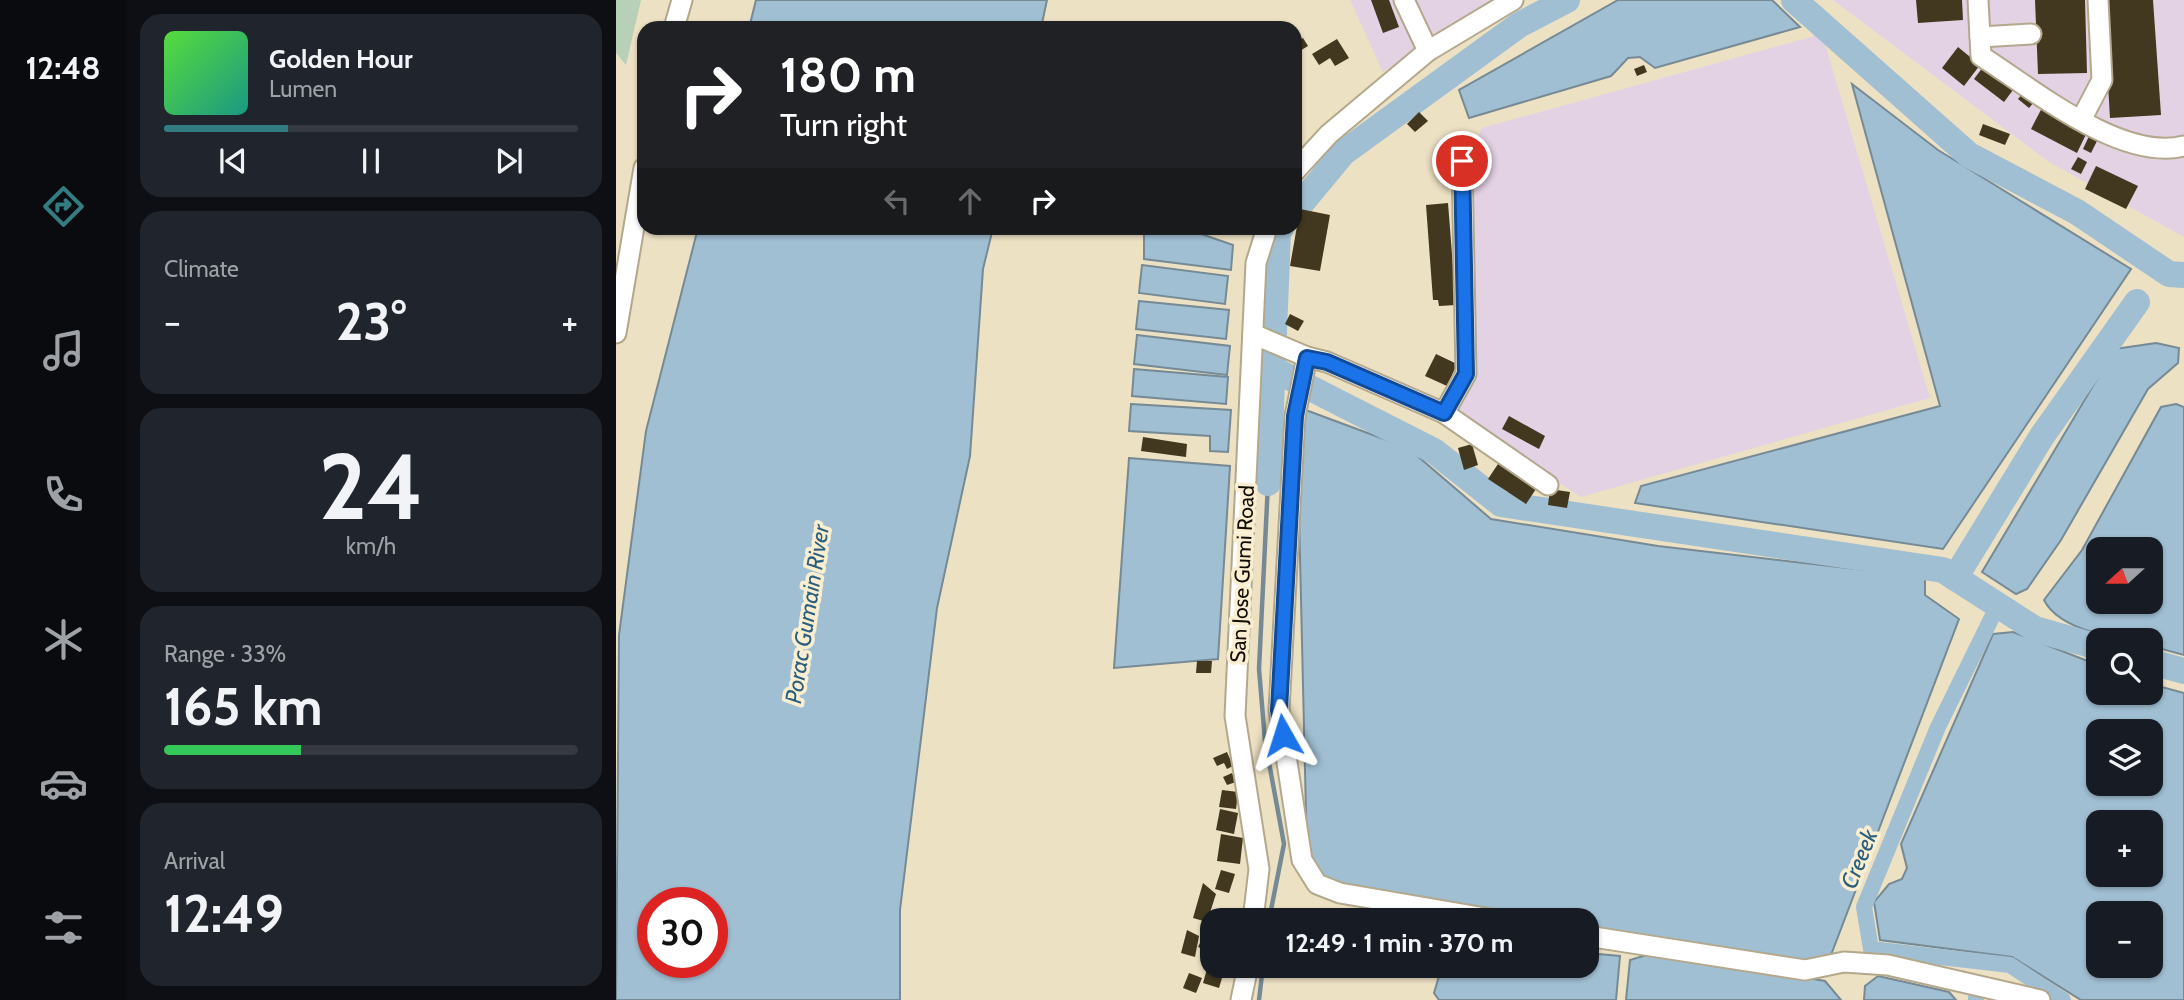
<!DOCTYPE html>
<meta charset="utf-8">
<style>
body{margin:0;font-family:Cabin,sans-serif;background:#20242c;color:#f1f3f6;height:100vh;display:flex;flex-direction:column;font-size:26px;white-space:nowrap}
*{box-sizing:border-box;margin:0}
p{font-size:23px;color:#9ea1a6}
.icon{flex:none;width:38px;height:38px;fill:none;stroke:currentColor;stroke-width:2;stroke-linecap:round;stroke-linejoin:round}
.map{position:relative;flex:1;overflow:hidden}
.details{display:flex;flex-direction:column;gap:14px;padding:14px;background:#0d0f14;width:490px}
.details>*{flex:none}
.guide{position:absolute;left:21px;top:21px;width:665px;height:214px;border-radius:21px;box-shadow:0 2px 5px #0004;background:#202124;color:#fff;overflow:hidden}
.needle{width:46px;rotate:249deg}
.buttons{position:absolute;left:1470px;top:537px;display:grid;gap:14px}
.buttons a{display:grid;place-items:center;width:77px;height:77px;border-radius:14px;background:#171b24;box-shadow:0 2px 5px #0004;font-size:35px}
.speed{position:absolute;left:21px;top:887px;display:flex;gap:14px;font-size:35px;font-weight:700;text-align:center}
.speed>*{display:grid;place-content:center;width:91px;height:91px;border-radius:50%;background:#171b24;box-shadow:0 2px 5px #0004;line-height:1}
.speed .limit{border:10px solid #d22;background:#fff;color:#111}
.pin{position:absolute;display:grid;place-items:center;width:60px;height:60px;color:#fff;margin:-30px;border:4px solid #fff;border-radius:50%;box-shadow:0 2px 7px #0007}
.me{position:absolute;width:77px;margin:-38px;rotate:354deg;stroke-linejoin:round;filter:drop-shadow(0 0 5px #0008)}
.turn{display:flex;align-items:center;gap:24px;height:147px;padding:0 28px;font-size:32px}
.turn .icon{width:91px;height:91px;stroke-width:2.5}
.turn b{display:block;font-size:49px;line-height:60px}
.lanes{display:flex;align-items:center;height:66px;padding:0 28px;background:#0003;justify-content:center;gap:35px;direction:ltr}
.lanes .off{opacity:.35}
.big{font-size:52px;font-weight:800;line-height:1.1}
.details .widget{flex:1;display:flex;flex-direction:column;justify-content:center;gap:10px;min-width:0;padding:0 24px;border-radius:21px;background:#20242c}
.details .dial{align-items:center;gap:0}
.dial b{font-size:91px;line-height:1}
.song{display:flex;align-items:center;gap:21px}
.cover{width:84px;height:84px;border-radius:10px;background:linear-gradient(135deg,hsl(110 70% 55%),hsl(170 70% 35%))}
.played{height:7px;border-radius:4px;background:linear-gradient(90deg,#337c81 30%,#363941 30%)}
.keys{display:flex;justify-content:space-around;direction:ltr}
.heat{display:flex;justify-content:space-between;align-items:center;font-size:38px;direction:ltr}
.charge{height:10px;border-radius:5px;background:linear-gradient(90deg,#34c759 33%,#363941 0)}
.trip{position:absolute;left:584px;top:908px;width:399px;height:70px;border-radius:21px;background:#171b24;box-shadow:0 2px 5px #0004;font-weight:800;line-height:70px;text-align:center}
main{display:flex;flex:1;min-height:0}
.menu{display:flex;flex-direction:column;width:126px;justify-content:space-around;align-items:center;background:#090b0e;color:#9ea1a6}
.menu .icon{width:49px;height:49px}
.menu .current{color:#337c81}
.menu b{font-size:32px;color:#f1f3f6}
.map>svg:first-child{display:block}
.industrial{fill:#e2d2e4}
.green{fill:#b8cfb8}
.water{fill:#a1bfd3;stroke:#768a95;stroke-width:2;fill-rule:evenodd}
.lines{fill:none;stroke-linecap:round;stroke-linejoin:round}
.stream{stroke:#768a95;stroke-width:4.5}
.canal{stroke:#a1bfd3;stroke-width:16}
.river{stroke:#a1bfd3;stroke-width:26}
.building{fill:#423820}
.minor-casing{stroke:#b3a88c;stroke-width:23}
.minor{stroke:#fff;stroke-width:19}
.route-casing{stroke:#114b97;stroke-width:18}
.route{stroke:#1a73e8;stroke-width:12}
.labels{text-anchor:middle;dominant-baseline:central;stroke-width:7;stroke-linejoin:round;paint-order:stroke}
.street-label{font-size:21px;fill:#110d04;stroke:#faeed1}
.water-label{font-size:23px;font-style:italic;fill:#2b5e7c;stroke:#faeed1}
</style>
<main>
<nav class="menu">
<b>12:48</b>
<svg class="icon current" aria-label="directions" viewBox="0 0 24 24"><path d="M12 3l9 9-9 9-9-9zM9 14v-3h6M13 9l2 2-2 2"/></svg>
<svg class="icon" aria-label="music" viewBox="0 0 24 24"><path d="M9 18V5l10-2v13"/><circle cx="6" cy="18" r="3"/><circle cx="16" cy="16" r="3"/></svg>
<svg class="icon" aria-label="phone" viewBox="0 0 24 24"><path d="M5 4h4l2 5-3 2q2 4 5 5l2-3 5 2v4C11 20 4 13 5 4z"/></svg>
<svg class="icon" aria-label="climate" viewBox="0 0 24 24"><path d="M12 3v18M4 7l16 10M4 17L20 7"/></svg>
<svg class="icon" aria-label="car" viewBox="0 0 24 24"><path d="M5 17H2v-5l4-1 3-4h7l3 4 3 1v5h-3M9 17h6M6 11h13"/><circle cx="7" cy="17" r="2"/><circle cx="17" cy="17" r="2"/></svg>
<svg class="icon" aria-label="filters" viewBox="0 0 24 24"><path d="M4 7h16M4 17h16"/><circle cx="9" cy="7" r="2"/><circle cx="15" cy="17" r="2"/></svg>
</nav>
<section class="details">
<div class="widget">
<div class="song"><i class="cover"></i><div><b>Golden Hour</b><p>Lumen</p></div></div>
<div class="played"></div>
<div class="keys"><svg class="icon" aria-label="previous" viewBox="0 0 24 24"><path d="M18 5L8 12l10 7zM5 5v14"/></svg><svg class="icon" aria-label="pause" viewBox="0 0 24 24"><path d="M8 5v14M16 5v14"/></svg><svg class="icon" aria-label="next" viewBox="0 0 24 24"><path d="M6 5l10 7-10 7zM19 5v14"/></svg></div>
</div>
<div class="widget"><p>Climate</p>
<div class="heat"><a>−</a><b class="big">23°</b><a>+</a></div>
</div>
<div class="widget dial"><b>24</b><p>km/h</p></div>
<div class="widget"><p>Range · 33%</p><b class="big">165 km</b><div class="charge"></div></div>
<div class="widget"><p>Arrival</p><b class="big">12:49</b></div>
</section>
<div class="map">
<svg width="1568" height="1000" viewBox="0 0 1568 1000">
<rect width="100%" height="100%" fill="#ede1c4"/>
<g class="industrial">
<polygon points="734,0 874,0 767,72"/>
<polygon points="1217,0 1568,0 1568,237 1433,162"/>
<polygon points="1206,34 1314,398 965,497 834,413 855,376 850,160 866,128"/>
</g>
<polygon class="green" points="0,0 25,0 10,65 0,53"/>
<g class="water">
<polygon points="140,0 431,0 425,28 133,28"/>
<polygon points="1002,0 1156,0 1184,27 1039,68 1024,57 1012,58 995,76 853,118 843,90"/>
<polygon points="1236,84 1322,150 1515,269 1327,549 1019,503 1025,486 1324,406"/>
<path d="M82,228H377L367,269L354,456L321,608L284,910V1000H0L3,635L30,431ZM37,903H96V962H37Z"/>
<polygon points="528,228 568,228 617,245 615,270 528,259"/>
<polygon points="526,265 612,276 609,304 523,293"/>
<polygon points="523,301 613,310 610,339 520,329"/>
<polygon points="521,335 614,346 611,375 518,364"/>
<polygon points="1540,343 1563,348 1562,363 1532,389 1445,540 1411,589 1400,594 1366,572 1499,349"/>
<polygon points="518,369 612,377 610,404 516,396"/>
<polygon points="515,404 615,410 612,452 594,451 594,436 513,431"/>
<path d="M1560,404L1568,407V655L1535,646V640C1502,640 1444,631 1428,600L1466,550L1545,407ZM1482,550H1535V602H1482Z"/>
<polygon points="687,409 792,448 875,519 1042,546 1309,577 1309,595 1343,619 1215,955 1190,963 971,927 971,920 932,920 725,886 706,879 691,856 681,428"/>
<polygon points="513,458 614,466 602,659 498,668"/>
<path d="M1397,632L1482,665V693H1535V684L1568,693V1000H1465L1396,957L1264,940L1258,902L1273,884L1286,879L1291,868L1285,844L1377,634ZM1482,732H1535V784H1482ZM1482,822H1535V875H1482ZM1482,914H1535V966H1482Z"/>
<polygon points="971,953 1004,956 1000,1000 823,1000 818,993 826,966 971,966"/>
<polygon points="1037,953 1209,981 1225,1000 1010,1000 1014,960"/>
<polygon points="1262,976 1333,992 1340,1000 1248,1000 1249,986"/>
</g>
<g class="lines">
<g class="stream">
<polyline points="652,483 643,669 649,741 668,844 653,920"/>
<polyline points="643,1000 647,966"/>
</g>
<g class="canal">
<polyline points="1382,605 1322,727 1248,907 1255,949 1394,965 1447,1000"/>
<polyline points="1360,997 1360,1000"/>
</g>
<g class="river">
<polyline points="1178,0 1353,155 1461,212 1553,274 1568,275"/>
<polyline points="679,211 727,153 903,25 951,0"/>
<polyline points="657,369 818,451 885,504 1327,570 1419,629 1482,647"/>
<polyline points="652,483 662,231 665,228"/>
<polyline points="1339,578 1426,436 1521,302"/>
<polyline points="1535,662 1568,671"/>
</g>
</g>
<g class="building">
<polygon points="755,0 773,0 783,27 767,33"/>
<polygon points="1300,0 1346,0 1347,20 1302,23"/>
<polygon points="1419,0 1469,0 1471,73 1422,74"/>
<polygon points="1487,0 1537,0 1545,115 1494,118"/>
<polygon points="687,38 692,46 682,52 679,43"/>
<polygon points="721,39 733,58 719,66 714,58 703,65 696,54"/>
<polygon points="1342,47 1364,65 1348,86 1326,68"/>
<polygon points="1028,65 1031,72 1021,76 1018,69"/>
<polygon points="1367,67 1397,90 1388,102 1358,79"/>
<polygon points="1412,87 1423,96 1413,108 1402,99"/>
<polygon points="1428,104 1473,128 1461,153 1415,129"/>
<polygon points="803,112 812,121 799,132 791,124"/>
<polygon points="1367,124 1394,134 1389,145 1363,135"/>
<polygon points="1474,134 1482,139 1475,153 1467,149"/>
<polygon points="1462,157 1471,162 1465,174 1455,169"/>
<polygon points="1480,166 1522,186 1510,209 1469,189"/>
<polygon points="832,203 840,305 823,306 822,300 817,300 810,205"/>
<polygon points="684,209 714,215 704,271 674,266"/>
<polygon points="674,314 688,321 682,331 669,324"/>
<polygon points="820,354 841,364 831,386 809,376"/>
<polygon points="893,416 929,436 923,449 886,429"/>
<polygon points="527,437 571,444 570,457 525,451"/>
<polygon points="856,444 862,465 848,470 842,448"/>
<polygon points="884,461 922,486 910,504 872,479"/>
<polygon points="934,489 954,492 951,508 932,505"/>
<polygon points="581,661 596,661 595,673 580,673"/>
<polygon points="611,752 617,766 611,769 608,763 601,766 597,758"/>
<polygon points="616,773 620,782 611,785 607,777"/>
<polygon points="606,790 622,792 620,809 603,807"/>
<polygon points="604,809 622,813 618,834 600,830"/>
<polygon points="605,834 627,838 624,864 601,861"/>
<polygon points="605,870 619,874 613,893 599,889"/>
<polygon points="587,883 600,894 591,922 577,918"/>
<polygon points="597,917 597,953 582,947"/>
<polygon points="571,930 583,936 579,957 565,953"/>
<polygon points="593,962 609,968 603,988 587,983"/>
<polygon points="573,973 586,978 580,993 567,988"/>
</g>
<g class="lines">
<g class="minor-casing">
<g id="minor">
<polyline points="788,0 812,51"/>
<path d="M1362,0L1365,56C1417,89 1505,162 1568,146"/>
<polyline points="58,28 66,0"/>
<polyline points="1364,37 1415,34"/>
<polyline points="1465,120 1486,80 1482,0"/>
<polyline points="679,171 713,134 812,51 897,0"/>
<polyline points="0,333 28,168"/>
<polyline points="637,334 691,357 711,362 828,413 932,485"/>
<polyline points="691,357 679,416 663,710 686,860 701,884 724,893 881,920"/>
<polyline points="828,413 850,374 846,161"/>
<polyline points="637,920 643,869 619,716 640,263 651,228"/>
<polyline points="971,936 1189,970 1228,962 1272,965 1424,1000"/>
<polyline points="625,1000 632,966"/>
</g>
</g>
<use href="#minor" class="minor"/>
</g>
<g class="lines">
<g class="route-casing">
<polyline id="route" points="667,735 663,710 679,416 691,358 711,362 828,413 850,374 846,161"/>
</g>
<use href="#route" class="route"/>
</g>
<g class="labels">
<g class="street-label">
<text transform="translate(626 574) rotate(-87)">San Jose Gumi Road</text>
</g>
<g class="water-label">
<text transform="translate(191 614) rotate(-81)">Porac Gumain River</text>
<text transform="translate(1243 859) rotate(-68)">Creeek</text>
</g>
</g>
</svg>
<div class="buttons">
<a><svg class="needle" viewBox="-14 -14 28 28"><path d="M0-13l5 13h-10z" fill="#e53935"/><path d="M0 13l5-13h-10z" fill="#9ea1a6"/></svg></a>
<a><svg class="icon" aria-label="search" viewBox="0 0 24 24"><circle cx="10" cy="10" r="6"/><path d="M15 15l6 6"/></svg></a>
<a><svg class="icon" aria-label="layers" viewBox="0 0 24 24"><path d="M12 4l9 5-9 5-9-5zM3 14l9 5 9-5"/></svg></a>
<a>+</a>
<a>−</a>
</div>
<div class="speed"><div class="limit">30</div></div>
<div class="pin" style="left:846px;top:161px;background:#d93025"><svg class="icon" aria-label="arrive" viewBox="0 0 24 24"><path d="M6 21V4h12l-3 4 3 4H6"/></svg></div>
<svg class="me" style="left:667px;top:735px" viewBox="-20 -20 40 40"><path d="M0-17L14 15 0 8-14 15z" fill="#1a73e8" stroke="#fff" stroke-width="4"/></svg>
<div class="trip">12:49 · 1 min · 370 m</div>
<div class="guide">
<div class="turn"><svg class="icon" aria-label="right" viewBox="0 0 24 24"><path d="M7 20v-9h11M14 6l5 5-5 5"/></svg><div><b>180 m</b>Turn right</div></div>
<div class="lanes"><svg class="icon off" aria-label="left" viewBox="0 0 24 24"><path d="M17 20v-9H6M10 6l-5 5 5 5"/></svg><svg class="icon off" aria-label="ahead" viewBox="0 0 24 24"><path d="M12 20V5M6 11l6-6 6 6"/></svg><svg class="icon" aria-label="right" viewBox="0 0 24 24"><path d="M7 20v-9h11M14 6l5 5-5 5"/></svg></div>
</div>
</div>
</main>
